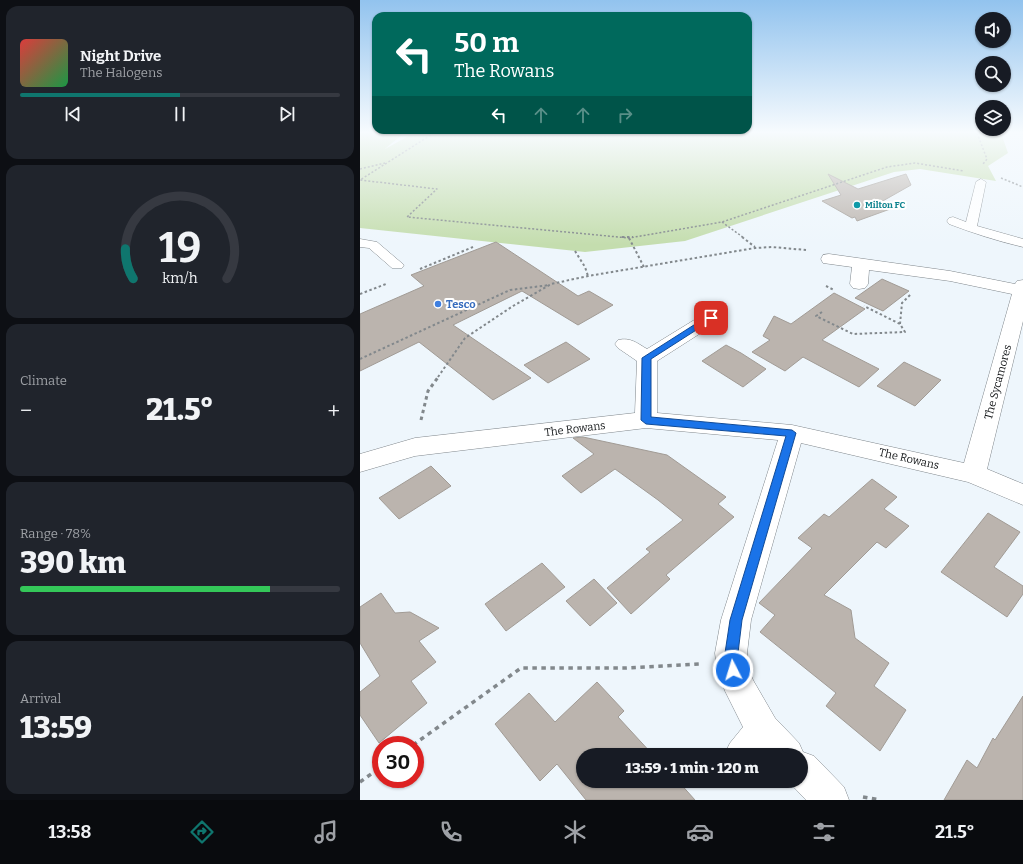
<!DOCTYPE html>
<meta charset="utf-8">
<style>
body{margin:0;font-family:Bitter,serif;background:#20242c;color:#f1f3f6;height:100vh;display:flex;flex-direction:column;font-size:15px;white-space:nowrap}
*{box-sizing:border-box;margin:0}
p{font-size:13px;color:#9ea1a6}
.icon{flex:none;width:22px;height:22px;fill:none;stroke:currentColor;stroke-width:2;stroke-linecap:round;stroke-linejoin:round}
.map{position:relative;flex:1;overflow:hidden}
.panel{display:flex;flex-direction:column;gap:6px;padding:6px;background:#0d0f14;width:360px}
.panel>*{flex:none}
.guide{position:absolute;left:12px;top:12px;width:380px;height:122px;border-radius:12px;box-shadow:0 1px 3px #0004;background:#00695c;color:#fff;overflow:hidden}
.buttons{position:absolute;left:615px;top:12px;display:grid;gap:8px}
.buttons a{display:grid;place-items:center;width:36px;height:36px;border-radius:50%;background:#171b24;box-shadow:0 1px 3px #0004;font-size:20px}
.speed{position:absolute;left:12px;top:736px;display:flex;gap:8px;font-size:20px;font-weight:700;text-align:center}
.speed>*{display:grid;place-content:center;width:52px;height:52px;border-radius:50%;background:#171b24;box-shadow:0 1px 3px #0004;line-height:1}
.speed .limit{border:6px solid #d22;background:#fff;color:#111}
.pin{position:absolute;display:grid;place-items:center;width:34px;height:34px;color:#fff;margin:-17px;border-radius:8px;box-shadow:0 2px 6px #0006}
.me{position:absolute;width:44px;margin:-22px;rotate:355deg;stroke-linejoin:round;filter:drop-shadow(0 0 3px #0008)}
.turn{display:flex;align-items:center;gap:14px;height:84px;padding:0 16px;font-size:18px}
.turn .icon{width:52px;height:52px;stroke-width:2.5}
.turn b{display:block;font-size:28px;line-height:34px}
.lanes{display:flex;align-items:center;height:38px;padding:0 16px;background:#0003;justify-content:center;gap:20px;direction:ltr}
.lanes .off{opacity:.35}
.big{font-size:30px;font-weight:800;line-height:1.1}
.panel .tile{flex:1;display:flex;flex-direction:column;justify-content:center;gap:6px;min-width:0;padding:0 14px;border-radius:12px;background:#20242c}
.panel .dial{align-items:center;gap:0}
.dial svg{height:104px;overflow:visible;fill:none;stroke:#363941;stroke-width:7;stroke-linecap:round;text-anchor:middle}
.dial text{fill:#f1f3f6;stroke:none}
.song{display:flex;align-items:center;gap:12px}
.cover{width:48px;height:48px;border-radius:6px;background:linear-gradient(135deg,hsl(0 70% 55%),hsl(140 70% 35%))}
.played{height:4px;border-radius:2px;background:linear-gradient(90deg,#0f766e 50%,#363941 50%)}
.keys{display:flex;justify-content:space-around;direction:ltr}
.heat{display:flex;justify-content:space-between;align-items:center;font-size:22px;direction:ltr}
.charge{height:6px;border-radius:3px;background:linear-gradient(90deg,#34c759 78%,#363941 0)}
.trip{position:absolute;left:216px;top:748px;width:232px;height:40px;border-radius:20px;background:#171b24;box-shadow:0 1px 3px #0004;font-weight:800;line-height:40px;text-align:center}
.dock{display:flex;height:64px;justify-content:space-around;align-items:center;background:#090b0e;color:#9ea1a6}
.dock .icon{width:28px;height:28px}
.dock .selected{color:#0f766e}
.dock b{font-size:18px;color:#f1f3f6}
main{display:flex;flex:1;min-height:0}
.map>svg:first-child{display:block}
.green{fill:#c4ddae}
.building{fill:#bbb4ae;stroke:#a19b95}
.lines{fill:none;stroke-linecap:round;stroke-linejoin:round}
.lane-casing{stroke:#80878c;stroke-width:1}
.street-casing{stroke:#80878c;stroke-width:1}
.path-far3{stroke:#82888c;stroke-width:1.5;stroke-dasharray:2 2;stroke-linecap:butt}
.path-far2{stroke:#82888c;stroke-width:2;stroke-dasharray:2.5 2.5;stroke-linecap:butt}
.path-far1{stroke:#82888c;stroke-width:3;stroke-dasharray:3.5 3.5;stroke-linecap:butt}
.path{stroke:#82888c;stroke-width:3.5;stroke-dasharray:4.5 4.5;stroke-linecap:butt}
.lane{fill:#fff;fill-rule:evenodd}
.street{fill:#fff;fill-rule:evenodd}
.route{fill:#1a73e8;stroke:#114b97}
.culture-dot{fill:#0f9aa8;stroke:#fff;stroke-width:1.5}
.shop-dot{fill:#3f7fe0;stroke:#fff;stroke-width:1.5}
.labels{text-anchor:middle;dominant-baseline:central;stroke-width:4;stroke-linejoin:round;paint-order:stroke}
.far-culture-label{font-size:9px;font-weight:bold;fill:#0d838f;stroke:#fff;text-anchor:start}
.shop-label{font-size:11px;font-weight:bold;fill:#366cbe;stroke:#fff;text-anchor:start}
.street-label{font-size:11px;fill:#141719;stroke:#fff}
</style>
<main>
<section class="panel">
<div class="tile">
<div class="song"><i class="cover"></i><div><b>Night Drive</b><p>The Halogens</p></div></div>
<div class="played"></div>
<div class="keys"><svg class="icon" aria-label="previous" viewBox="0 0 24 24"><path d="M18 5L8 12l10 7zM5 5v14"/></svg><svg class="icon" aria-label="pause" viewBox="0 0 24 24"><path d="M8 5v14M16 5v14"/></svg><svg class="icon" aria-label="next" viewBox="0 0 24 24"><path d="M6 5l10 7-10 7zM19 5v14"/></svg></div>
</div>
<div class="tile dial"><svg viewBox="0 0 100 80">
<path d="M14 69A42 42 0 1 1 86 69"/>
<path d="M14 69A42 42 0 0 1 8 46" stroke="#0f766e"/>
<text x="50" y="56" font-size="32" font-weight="700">19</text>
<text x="50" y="72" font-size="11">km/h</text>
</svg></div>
<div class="tile"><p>Climate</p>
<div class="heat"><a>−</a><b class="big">21.5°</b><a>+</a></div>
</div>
<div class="tile"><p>Range · 78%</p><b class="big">390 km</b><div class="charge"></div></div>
<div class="tile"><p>Arrival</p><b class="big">13:59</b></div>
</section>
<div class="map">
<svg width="663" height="800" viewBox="0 0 663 800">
<rect width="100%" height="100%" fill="#eef6fc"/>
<polygon class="green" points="0,133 44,133 25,149 54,133 641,133 648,153 628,166 636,181 560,169 534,172 325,241 225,252 0,228"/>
<g class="building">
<polygon points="468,174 498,189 546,174 551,185 521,202 533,208 497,221 495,217 492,218 462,201 481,195"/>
<polygon points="136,242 218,296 229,291 253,305 218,325 162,291 93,325 171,378 133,400 59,342 0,371 0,314 64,286 51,275"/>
<polygon points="522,279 549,291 523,311 495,298"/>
<polygon points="474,293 505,309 462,340 519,369 499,387 443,357 425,371 392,352 410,340 403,336 414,316 431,324"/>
<polygon points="206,342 230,359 188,383 164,365"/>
<polygon points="366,345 381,353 406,369 383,387 342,361"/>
<polygon points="544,362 581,380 555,406 517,386"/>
<polygon points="223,437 307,455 366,497 358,504 374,517 306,575 310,579 271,614 247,588 290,552 286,549 323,520 298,500 255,469 221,493 202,476 234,454 213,438"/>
<polygon points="71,466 91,486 39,519 19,498"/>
<polygon points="512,479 537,497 524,509 549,526 526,548 517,542 464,595 491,610 495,638 529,663 514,686 546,710 520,751 466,706 476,693 400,632 415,615 399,603 452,548 438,538 464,514 469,517"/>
<polygon points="628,513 660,532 634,567 663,586 663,594 647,617 581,572"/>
<polygon points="182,563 205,587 146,631 125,604"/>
<polygon points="234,579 257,603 230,626 206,601"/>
<polygon points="21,593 35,613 50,612 79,628 59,641 76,662 51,681 67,703 19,743 0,715 0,692 20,676 0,643 0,607"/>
<polygon points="237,682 264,711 258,717 293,755 223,755 223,781 318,781 335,800 226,800 197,764 180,781 135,724 169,693 195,722"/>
<polygon points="663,696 663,800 584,800 607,760 617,768 633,738 635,740"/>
</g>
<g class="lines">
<g class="lane-casing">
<g id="lane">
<path d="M621,179L626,182L617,226L663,239V247C637,241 613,233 589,224L587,221L589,218L593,217L606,222L616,182Z"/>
<polygon points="0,239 17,242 44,265 42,268 32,268 9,248 0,247"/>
</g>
</g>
<g class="street-casing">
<path id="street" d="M469,254L590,271L655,284L657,281L663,280V321L627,469L663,484V505L608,482L441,443L391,620L387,653L389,670L393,680L415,718L439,743L443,752L454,756L484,787L489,800H446L428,781H441V755H364L370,743L383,727L365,691L357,670L355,653L361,620L418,440L286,428L55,456L0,472V454L55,438L275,413L277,361L258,348L255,344L258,340C270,337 277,343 287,349L344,314L351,312L358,314L360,318L358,322L297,361V413L432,425L604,463L652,294L590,281L509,270L508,284L505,288L499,289L493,288L490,284L492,267L463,263L461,259L463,255Z"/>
</g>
<g class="path-far3">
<polyline points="74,133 0,180 77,189 47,217 269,238 362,222 527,167 555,163 604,171"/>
<polyline points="617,133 627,159 623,164"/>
<polyline points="0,169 25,163"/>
<polyline points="641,178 663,187"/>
<polyline points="362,222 384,238"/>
</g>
<g class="path-far2">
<polyline points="262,237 273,237"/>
<polyline points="382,237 395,247"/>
<polyline points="269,238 284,267"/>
<polyline points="215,251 225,267 228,276"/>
<polyline points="60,269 113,247"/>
<polyline points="466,286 474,290"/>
<polyline points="0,294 26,284"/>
<polyline points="462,312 456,316 493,334 545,332 540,324 504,306"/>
<polyline points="540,324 542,303 551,294"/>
<polyline points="0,359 150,290 190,285"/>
<polyline points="78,377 105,338 153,306 191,284 228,276 395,248 412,247 446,250"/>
</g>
<polyline class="path-far1" points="61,420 68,391 79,376"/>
<g class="path">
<polyline points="53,745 161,668 265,668 340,664"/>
<polyline points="0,782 21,767"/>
<polyline points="503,797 520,800"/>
</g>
<use href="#lane" class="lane"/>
<use href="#street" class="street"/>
</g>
<linearGradient id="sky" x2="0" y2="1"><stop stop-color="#92c3ee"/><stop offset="0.54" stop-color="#f7fbfe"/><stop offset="1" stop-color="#f7fbfe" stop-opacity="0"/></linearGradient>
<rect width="663" height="245" fill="url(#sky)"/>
<polygon class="route" points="348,316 351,316 355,318 291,359 291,417 432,430 436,433 382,620 378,653 380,670 378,675 373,677 369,675 365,653 370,620 426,436 286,424 281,420 282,358"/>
<circle class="culture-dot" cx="497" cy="205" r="4"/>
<circle class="shop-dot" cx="78" cy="304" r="4"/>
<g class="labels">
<g class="far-culture-label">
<text x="505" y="205">Milton FC</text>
</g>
<g class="shop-label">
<text x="86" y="304">Tesco</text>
</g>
<g class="street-label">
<text transform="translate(638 382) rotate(-75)">The Sycamores</text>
<text transform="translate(215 429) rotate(-7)">The Rowans</text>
<text transform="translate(549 459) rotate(13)">The Rowans</text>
</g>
</g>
</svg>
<div class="buttons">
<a><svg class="icon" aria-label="sound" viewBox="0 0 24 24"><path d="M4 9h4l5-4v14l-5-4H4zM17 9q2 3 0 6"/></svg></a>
<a><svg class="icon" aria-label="search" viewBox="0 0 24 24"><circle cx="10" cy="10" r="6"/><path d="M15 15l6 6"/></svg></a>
<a><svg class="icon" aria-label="layers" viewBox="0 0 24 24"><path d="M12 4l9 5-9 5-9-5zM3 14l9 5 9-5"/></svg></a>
</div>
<div class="speed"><div class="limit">30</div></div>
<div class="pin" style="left:351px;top:318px;background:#d93025"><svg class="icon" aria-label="arrive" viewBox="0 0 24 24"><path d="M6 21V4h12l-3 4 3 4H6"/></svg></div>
<svg class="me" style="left:373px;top:670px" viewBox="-20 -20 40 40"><circle r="17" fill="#1a73e8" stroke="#fff" stroke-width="3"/><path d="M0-11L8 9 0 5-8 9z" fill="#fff"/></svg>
<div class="trip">13:59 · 1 min · 120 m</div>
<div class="guide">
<div class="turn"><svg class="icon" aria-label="left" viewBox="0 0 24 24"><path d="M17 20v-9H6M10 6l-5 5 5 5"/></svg><div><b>50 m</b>The Rowans</div></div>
<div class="lanes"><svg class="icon" aria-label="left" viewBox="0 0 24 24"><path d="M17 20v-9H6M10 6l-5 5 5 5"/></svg><svg class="icon off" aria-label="ahead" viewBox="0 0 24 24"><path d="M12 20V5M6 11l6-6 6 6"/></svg><svg class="icon off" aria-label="ahead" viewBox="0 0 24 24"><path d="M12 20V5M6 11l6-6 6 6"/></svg><svg class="icon off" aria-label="right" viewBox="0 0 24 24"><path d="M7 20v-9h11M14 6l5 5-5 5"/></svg></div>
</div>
</div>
</main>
<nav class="dock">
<b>13:58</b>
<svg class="icon selected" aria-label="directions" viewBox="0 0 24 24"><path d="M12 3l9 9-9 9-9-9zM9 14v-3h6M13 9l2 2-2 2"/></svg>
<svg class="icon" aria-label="music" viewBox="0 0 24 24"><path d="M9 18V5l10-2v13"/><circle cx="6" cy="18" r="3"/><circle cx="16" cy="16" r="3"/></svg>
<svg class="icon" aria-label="phone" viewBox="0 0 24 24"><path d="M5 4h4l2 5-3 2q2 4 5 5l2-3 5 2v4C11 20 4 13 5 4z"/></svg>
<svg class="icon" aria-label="climate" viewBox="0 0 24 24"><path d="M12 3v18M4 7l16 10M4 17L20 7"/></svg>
<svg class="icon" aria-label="car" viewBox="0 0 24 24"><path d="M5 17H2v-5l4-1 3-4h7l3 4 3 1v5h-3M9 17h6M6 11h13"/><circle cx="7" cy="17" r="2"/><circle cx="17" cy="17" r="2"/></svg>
<svg class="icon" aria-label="filters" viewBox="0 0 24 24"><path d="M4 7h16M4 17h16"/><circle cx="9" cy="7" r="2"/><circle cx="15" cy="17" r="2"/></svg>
<b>21.5°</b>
</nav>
